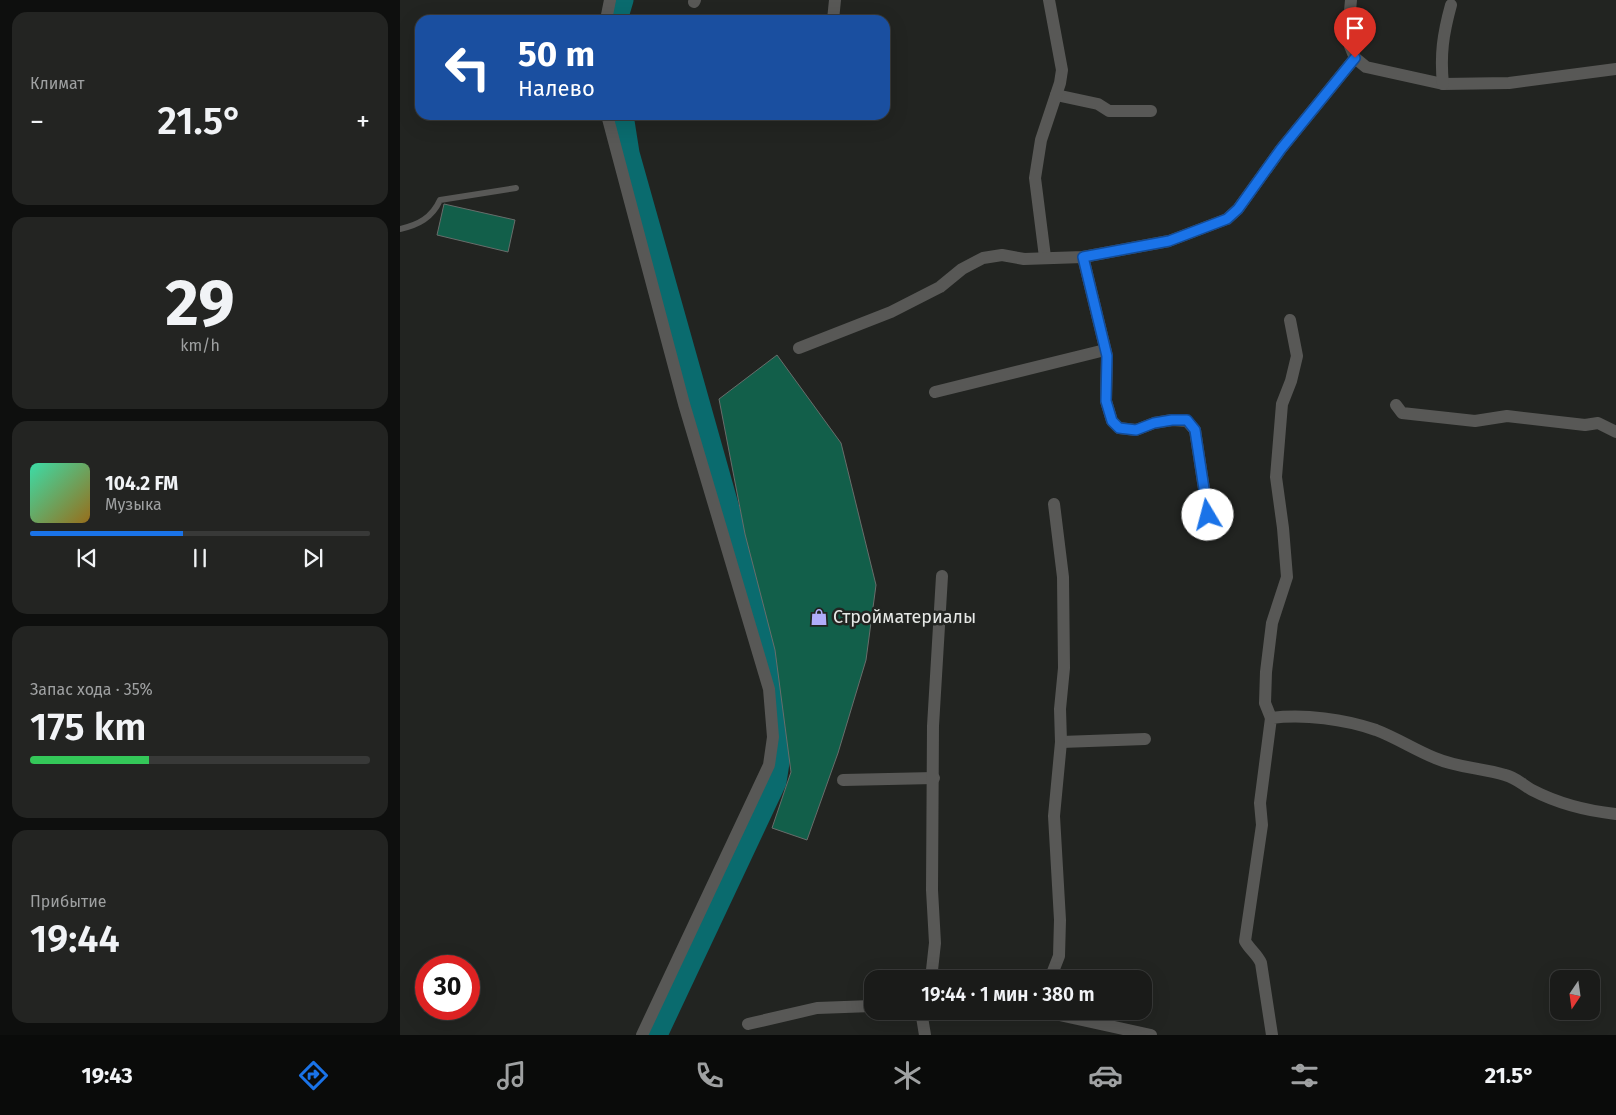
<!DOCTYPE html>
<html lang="ru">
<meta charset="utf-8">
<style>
body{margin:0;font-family:"Fira Sans",sans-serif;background:#232422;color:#f1f3f6;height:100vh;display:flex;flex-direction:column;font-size:19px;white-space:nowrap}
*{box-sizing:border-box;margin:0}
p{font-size:16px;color:#9fa1a2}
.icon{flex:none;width:28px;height:28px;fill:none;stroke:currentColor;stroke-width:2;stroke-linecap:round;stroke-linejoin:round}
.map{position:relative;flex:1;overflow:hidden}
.panel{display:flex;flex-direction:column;gap:12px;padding:12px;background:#0e0f0e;width:400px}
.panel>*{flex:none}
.guide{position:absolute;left:15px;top:15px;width:475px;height:105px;border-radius:15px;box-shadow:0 5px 20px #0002,0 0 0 1px #383938;background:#1a4fa0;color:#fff;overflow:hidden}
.needle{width:32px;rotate:193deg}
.tools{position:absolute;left:1150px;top:970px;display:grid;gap:10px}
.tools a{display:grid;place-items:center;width:50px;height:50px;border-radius:10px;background:#1a1b19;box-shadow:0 5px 20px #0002,0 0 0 1px #383938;font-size:25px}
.speed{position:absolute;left:15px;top:955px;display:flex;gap:10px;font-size:25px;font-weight:700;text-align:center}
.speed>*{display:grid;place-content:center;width:65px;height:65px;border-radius:50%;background:#1a1b19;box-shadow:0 5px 20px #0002,0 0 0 1px #383938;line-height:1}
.speed .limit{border:8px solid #d22;background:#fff;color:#111}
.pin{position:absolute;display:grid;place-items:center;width:42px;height:42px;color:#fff;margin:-51px -21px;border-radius:50% 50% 50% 0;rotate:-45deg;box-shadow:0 0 5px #0007}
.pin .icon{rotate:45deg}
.me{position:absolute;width:55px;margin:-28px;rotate:352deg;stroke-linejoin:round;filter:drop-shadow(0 0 4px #0008)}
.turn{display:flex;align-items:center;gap:18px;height:105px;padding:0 20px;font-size:22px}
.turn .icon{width:65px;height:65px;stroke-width:2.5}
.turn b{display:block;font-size:35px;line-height:42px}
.big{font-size:38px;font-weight:600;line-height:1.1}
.panel .tile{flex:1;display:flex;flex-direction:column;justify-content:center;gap:8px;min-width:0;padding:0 18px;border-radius:15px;background:#232422}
.panel .dial{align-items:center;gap:0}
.dial b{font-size:65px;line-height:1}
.song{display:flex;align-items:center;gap:15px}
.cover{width:60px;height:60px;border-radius:8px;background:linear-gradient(135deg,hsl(160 70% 55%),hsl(40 70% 35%))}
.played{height:5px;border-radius:2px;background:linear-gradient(90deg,#1a73e8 45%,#383938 45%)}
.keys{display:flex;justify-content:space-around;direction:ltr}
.heat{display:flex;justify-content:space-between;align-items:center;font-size:28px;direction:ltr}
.charge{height:8px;border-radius:4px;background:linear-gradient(90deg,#34c759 35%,#383938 0)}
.trip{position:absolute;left:464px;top:970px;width:288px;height:50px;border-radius:15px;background:#1a1b19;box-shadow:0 5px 20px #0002,0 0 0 1px #383938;font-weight:600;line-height:50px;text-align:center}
.menu{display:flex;height:80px;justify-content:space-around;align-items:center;background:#0a0b0a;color:#9fa1a2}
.menu .icon{width:35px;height:35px}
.menu .active{color:#1a73e8}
.menu b{font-size:22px;color:#f1f3f6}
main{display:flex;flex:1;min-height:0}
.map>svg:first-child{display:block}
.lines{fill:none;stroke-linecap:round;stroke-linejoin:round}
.river{stroke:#0a6b6e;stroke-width:21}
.building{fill:#125f4a;stroke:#686d6b}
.service{stroke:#585856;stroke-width:6}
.minor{stroke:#585856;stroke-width:12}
.route-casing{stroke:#114b97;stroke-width:12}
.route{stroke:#1a73e8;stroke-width:9}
.labels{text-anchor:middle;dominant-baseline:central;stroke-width:5;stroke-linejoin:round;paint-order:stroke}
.poi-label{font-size:18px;fill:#e6e8e6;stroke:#222421;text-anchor:start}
</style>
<main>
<section class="panel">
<div class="tile"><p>Климат</p>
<div class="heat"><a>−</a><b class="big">21.5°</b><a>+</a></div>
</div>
<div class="tile dial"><b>29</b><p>km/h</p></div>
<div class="tile">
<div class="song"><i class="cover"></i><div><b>104.2 FM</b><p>Музыка</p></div></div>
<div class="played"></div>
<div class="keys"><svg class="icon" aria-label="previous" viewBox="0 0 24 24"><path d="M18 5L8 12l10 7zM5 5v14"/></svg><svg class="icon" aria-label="pause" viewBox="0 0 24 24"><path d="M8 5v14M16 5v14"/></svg><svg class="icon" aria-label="next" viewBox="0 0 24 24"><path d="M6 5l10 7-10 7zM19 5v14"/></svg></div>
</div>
<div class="tile"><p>Запас хода · 35%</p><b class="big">175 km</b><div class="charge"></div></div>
<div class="tile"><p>Прибытие</p><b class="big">19:44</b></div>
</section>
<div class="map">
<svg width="1216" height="1035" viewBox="0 0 1216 1035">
<rect width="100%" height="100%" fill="#222421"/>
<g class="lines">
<g class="river">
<polyline points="217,20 223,0"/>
<polyline points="223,115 229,153 359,615 378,692 383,737 376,782 257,1035"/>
</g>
</g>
<g class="building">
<polygon points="44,204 115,220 108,252 37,235"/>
<polygon points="377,355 441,443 476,585 466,660 438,753 407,840 372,828 391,772 375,650 345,534 319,399"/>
</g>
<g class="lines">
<path class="service" d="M0,229C18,225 32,218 40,200L116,188"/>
<g class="minor">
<polyline points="951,0 949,22 950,46 955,58 966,67 1043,84 1109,83 1216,69"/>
<polyline points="294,2 295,0"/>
<polyline points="206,20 210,0"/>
<polyline points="433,20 435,0"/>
<path d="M1043,84C1040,55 1043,34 1051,5"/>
<polyline points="656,95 698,104 709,111 751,111"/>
<polyline points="207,115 284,404 369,689 373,737 369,765 242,1035"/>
<polyline points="645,257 635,178 641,140 660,83 662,70 649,0"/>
<polyline points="683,257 707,356 706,401 712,421 719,428 736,430 754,423 772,420 787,421 795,430 808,515"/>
<polyline points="399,348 491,312 540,287 562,269 583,258 602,255 624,259 683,257 769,241 827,219 838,209 881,149 955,58"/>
<polyline points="535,392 705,350"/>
<polyline points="996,405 1002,413 1075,421 1107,416 1185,425 1198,423 1216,432"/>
<polyline points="871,718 865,703 866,672 872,623 887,577 883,528 876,477 882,404 891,381 897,356 890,320"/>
<polyline points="661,742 745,739"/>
<polyline points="443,780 534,778"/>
<polyline points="531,979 535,943 532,890 533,726 542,576"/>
<polyline points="650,979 659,956 660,920 654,816 661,742 660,709 664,668 663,577 654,504"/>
<polyline points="521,1011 525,1035"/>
<polyline points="641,1011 751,1035"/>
<polyline points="521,1013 609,1011"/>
<polyline points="348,1024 417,1008 472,1006"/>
<path d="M872,1035L861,963C857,954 850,950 845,941L862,825L860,803L871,718C905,714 944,719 976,730C997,738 1015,750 1035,758C1058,768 1082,768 1105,775C1115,777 1123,785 1132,790C1157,803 1188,811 1216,814"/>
</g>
</g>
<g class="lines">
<g class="route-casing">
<polyline id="route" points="808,515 795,430 787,420 772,420 754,423 736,430 719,428 712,421 706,401 707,356 683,257 769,241 827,219 838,209 881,149 955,58"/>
</g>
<use href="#route" class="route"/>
</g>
<defs>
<g id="shop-bare" transform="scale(1.35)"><path d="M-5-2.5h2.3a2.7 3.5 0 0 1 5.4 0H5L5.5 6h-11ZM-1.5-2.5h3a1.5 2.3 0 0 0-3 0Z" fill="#b1adfa" stroke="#222421" stroke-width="2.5" paint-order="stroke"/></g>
</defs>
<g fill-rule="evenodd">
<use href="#shop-bare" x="419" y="617"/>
</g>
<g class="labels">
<g class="poi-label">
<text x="433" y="617">Стройматериалы</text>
</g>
</g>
</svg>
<div class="tools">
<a><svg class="needle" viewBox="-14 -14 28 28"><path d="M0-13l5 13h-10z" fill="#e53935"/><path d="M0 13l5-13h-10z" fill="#9fa1a2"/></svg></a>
</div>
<div class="speed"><div class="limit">30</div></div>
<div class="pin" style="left:955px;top:58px;background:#d93025"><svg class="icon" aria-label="arrive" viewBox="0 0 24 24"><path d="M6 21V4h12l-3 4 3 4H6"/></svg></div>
<svg class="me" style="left:808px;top:515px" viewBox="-20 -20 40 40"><circle r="19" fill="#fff"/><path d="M0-13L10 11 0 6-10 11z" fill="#1a73e8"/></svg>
<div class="trip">19:44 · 1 мин · 380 m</div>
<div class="guide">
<div class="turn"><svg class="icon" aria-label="left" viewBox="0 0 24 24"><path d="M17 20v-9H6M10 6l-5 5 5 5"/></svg><div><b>50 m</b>Налево</div></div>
</div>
</div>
</main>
<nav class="menu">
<b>19:43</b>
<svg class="icon active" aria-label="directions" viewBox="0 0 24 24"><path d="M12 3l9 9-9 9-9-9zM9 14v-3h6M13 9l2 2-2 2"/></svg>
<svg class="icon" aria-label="music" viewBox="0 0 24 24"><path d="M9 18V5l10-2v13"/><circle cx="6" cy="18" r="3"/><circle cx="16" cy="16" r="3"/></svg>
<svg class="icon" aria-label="phone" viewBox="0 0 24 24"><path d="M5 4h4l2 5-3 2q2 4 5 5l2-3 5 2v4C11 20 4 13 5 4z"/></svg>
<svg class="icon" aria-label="climate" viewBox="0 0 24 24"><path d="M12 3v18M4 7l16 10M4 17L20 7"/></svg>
<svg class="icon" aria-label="car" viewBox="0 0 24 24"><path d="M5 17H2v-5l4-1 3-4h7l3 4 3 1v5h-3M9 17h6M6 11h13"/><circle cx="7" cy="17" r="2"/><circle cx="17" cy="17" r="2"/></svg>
<svg class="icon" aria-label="filters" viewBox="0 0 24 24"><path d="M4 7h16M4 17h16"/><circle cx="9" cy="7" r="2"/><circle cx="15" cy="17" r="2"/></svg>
<b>21.5°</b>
</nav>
